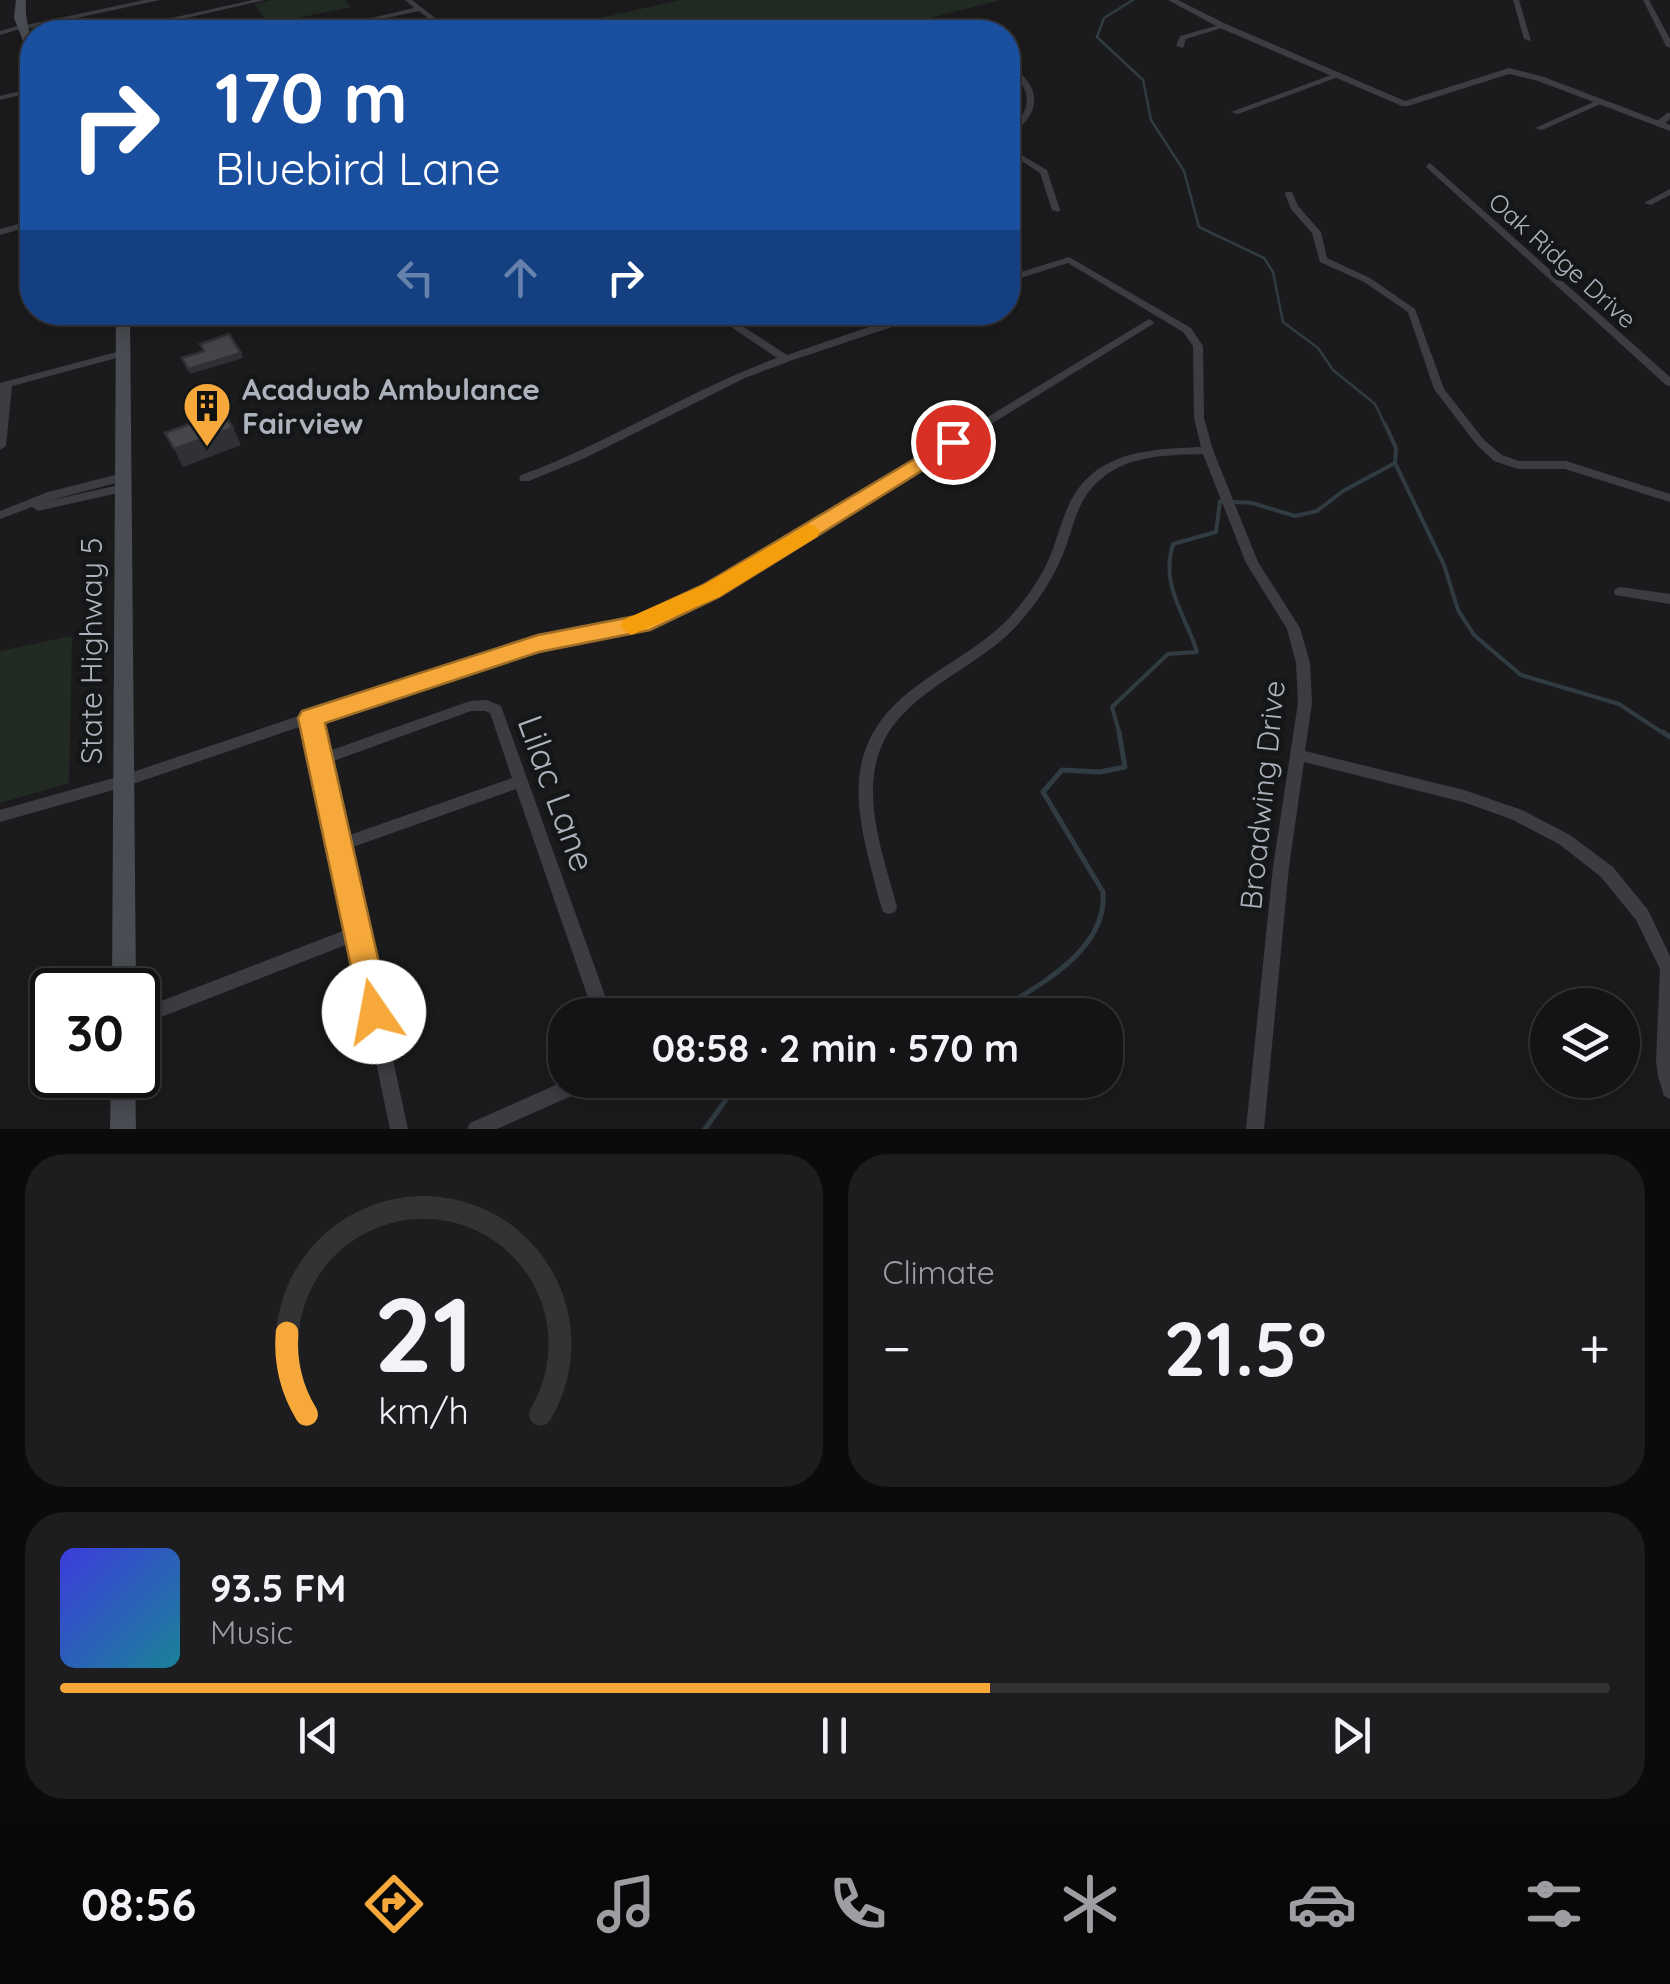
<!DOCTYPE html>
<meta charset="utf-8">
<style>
body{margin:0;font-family:Quicksand,sans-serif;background:#1d1d1f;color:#f1f3f6;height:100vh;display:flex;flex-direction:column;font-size:38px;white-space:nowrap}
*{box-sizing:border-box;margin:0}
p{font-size:32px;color:#9d9ea1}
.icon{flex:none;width:55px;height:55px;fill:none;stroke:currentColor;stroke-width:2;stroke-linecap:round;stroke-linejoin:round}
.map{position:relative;height:1129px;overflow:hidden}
.sheet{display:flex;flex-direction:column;gap:25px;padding:25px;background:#0b0b0c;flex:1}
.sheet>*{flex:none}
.top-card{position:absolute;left:20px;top:20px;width:1000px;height:305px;border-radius:40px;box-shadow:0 5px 25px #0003,0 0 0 2px #333335;background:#1a4fa0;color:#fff;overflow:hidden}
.tools{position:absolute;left:1530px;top:988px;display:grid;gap:20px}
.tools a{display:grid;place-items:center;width:110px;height:110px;border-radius:50%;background:#141416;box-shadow:0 5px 25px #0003,0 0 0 2px #333335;font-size:50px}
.speed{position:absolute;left:30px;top:968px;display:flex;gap:20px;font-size:50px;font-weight:700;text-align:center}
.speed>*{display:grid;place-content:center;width:130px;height:130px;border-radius:50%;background:#141416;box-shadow:0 5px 25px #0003,0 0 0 2px #333335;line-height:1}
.speed .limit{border:5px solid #111;border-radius:15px;background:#fff;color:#111}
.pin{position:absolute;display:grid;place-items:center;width:85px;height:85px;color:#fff;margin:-42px;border:5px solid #fff;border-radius:50%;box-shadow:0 2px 10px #0007}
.me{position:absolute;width:110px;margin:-55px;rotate:348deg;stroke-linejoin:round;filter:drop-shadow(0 0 8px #0008)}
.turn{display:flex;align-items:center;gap:35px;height:210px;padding:0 30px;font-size:45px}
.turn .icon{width:130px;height:130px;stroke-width:2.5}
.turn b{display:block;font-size:70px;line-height:85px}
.lanes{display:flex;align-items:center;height:95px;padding:0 30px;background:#0003;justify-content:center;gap:50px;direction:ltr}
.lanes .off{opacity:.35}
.big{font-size:75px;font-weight:700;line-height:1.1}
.sheet .tile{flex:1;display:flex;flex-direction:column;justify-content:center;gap:15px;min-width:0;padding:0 35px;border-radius:40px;background:#1d1d1f}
.sheet .dial{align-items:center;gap:0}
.dial svg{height:260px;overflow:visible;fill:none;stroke:#333335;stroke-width:7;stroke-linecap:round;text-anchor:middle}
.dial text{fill:#f1f3f6;stroke:none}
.song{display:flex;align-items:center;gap:30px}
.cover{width:120px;height:120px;border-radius:15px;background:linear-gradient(135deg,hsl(240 70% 55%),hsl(190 70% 35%))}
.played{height:10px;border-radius:5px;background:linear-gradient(90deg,#f6a93a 60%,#333335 60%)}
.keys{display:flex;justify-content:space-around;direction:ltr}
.heat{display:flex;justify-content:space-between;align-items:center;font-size:55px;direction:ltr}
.sheet .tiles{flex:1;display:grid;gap:25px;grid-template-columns:1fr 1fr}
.tile:last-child{grid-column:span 2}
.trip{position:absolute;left:548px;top:998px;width:575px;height:100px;border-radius:40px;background:#141416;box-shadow:0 5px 25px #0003,0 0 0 2px #333335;font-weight:700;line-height:100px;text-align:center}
.dock{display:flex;height:160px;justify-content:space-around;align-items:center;background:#080809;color:#9d9ea1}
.dock .icon{width:70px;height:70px}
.dock .active{color:#f6a93a}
.dock b{font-size:45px;color:#f1f3f6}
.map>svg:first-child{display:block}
.green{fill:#222b23}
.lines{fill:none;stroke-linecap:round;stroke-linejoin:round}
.stream-far2{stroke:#303b42;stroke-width:2.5}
.stream-far1{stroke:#303b42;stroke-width:4}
.stream{stroke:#303b42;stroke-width:5}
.minor{fill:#3b3d42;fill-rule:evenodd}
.tertiary{fill:#3b3d42;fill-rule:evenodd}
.secondary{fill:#494c52;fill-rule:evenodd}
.shaded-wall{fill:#303134}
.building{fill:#45464a;stroke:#303134;stroke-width:2.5}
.route{fill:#f6a93a;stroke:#a06e26;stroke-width:2.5}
.slow{fill:#f59e0b}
.labels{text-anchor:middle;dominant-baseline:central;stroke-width:10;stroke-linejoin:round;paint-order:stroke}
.far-street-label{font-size:25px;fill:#adb3bd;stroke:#151618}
.poi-label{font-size:30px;font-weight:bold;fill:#adb3bd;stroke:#151618;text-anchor:start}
.street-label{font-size:30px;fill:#adb3bd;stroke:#151618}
.near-street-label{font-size:35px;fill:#adb3bd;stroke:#151618}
</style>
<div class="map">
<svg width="1670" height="1129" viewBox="0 0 1670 1129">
<rect width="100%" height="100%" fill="#1b1b1d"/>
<g class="green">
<polygon points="271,0 345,0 352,7 267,24 255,4"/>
<polygon points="681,0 1000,0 876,32 537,32"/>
<polygon points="72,636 69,783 0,803 0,651"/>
</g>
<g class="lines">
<polyline class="stream-far2" points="1133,0 1104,18 1097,37 1143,80 1151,120 1184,171 1199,227 1264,258 1273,272 1283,322 1318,348 1333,370 1375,404 1386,427"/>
<g class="stream-far1">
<polyline points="1395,463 1444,565 1458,610 1474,635 1521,675 1619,704 1666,735"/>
<path d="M1120,735L1112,707L1168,654L1197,652C1185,613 1160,586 1173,544L1216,532L1220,501L1252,503L1295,516L1317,511L1343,491L1395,463L1396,448L1385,424"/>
</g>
<g class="stream">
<polyline points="1663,732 1670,737"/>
<path d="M990,1015C1034,988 1108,952 1103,892L1043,792L1062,770L1100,772L1125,767L1119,732"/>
<polyline points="705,1129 740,1080"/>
</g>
<g class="minor">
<polygon points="253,0 265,0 139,29 135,32 128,32 135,26"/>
<polygon points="405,0 412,0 443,24 445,32 439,32 438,26 419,11 322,32 311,32 414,8"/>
<polygon points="1513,0 1519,0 1531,41 1524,39"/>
<polygon points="1643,0 1649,0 1670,39 1670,48 1666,46"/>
<polygon points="1223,24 1225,25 1225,27 1186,39 1183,48 1176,46 1180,36"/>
<polygon points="21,25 23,26 23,28 0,35 0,31"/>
<path d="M274,25L291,32C284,33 278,30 271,30C262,30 254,33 244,32Z"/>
<path d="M1008,65C1043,84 1043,116 1008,135V130C1033,111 1033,89 1008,70Z"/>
<polygon points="1334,74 1341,76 1238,114 1231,112"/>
<polygon points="32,88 32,92 0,100 0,96"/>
<polygon points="1598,100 1605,102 1542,130 1535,128"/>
<polygon points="1667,113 1670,113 1670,119 1662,126 1656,126 1656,122"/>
<polygon points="1008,147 1047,170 1060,210 1059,212 1052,210 1040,173 1008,152"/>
<polygon points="1430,163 1670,377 1670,386 1666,385 1427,168 1426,166"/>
<polygon points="1670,189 1670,195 1651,205 1644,203"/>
<polygon points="1286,192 1292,192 1298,206 1321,232 1327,258 1370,278 1415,309 1444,389 1484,440 1502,455 1519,461 1566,461 1670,494 1670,502 1565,469 1518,469 1494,461 1476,444 1434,389 1408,312 1364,282 1320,262 1312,233 1291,209 1285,194"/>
<polygon points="32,220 32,226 0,235 0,229"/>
<path d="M1069,257L1191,328L1203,346L1204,418L1213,450L1258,562L1300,628L1310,663L1312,703L1305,751L1464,790L1522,810L1570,835L1613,867L1648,910L1670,956V1099L1664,1096L1658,1076L1656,1061L1660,969L1636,920L1601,877L1559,844L1511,819L1463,802L1304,762L1289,867L1264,1129H1246L1273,867L1298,703L1296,663L1287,629L1246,563L1203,454C1168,455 1129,455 1101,479C1075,500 1074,530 1061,559C1051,582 1036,604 1019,623C981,667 908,689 883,743C859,793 884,857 897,907L895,912L889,914L883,912C879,900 876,888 873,876C862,833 849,783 869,741C896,682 967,663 1010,617C1025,600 1039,581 1048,561C1062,530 1064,497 1092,474C1122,449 1164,449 1201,447L1194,418L1193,346L1183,332L1068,263L1008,282V276Z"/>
<path d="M709,312H721L787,355L913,312H928L904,323L790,361L745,378L585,458L529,481H521L519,478L521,475C609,443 689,390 777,358Z"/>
<path d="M1149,319L1154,322L1153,324L716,594L646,627L537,648L319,721L326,752L470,701L487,700L501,706L612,1015H594L516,789L347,849L408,1129H390L351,943L138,1026V1010L348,929L305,725L124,787L0,822V810L124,775L482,654L537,638L638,620L706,588ZM471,711H485L490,713L512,778L344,837L328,763Z"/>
<polygon points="124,350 129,353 128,355 12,386 6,446 0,450 0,383"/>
<polygon points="123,473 127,474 129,477 127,480 48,501 123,484 129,488 127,491 38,511 32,507 0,519 0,511 48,492"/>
<polygon points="1620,587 1670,594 1670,604 1615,595 1614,592 1615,589"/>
<polygon points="567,1080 597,1080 594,1086 497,1129 467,1129 470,1123"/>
</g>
<g class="tertiary">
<polygon points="144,0 160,0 21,30 17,27"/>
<polygon points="1168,0 1178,0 1226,24 1405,101 1509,68 1544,77 1670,125 1670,131 1538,81 1509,74 1408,106 1402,106 1220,28"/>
</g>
<g class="secondary">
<path d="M16,0H26C24,20 32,34 32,54L27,51L14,18Z"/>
<polygon points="116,312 130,312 136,990 112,990"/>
<polygon points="111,1075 135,1075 136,1129 110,1129"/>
</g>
</g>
<g class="shaded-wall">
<polygon points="241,353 243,358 190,374 188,369"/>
<polygon points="233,428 241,445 183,467 174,449"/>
</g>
<g class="building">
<polygon points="229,334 241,353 188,369 182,358 204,351 200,344"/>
<polygon points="223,412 233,428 174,449 165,433"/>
</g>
<polygon class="route" points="953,436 960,437 960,447 719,597 650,630 539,652 325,723 390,1012 385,1023 374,1027 363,1023 298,718 302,711 538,635 636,616 703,585"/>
<polygon class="slow" points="809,524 817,527 820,532 817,537 719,597 631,635 620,627 623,620 703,585"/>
<defs>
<g id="building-pin" transform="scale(2.5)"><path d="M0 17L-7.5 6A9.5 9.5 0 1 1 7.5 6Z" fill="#f6a93a" stroke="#151618"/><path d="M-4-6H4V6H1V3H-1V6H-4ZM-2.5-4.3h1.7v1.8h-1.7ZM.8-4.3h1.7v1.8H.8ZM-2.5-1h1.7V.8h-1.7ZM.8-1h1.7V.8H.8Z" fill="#111"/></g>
</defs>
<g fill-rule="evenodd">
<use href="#building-pin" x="207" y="406"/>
</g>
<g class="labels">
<g class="far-street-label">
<text transform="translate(1563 260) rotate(42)">Oak Ridge Drive</text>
</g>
<g class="poi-label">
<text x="242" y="389">Acaduab Ambulance<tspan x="242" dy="34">Fairview</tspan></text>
</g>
<g class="street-label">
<text transform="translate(91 651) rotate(-90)">State Highway 5</text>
<text transform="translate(1262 795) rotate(-84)">Broadwing Drive</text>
</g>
<g class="near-street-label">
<text transform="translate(557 793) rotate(70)">Lilac Lane</text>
</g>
</g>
</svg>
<div class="tools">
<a><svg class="icon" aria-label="layers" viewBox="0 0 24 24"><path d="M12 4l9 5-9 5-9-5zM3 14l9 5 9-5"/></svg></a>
</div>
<div class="speed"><div class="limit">30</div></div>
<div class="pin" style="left:953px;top:442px;background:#d93025"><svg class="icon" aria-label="arrive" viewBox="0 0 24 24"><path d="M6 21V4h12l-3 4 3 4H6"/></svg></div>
<svg class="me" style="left:374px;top:1012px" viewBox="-20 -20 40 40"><circle r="19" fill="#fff"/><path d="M0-13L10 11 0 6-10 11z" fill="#f6a93a"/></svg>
<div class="trip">08:58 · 2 min · 570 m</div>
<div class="top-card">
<div class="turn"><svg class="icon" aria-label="right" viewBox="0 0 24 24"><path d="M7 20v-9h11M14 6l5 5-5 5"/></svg><div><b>170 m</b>Bluebird Lane</div></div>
<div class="lanes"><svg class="icon off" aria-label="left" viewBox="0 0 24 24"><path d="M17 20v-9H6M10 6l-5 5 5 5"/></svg><svg class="icon off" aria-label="ahead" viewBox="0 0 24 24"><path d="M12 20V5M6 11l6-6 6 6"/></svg><svg class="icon" aria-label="right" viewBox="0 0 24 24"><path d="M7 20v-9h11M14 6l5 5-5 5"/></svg></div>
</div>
</div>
<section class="sheet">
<div class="tiles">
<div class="tile dial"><svg viewBox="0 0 100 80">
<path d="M14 69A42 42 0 1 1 86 69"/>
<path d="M14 69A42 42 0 0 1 8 44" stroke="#f6a93a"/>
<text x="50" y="56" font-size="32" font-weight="700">21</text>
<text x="50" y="72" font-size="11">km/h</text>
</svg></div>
<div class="tile"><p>Climate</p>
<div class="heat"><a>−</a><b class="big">21.5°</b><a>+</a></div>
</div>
<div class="tile">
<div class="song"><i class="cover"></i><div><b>93.5 FM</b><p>Music</p></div></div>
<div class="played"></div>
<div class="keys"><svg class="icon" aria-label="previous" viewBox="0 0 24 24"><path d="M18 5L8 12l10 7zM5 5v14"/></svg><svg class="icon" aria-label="pause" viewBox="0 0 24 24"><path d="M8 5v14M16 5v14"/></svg><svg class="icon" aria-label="next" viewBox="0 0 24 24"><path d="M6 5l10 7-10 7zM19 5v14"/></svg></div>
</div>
</div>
</section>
<nav class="dock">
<b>08:56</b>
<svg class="icon active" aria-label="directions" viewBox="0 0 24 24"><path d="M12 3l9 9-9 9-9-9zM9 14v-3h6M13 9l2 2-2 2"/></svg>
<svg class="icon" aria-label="music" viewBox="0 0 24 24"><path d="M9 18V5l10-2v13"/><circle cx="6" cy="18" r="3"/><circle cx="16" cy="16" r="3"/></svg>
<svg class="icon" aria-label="phone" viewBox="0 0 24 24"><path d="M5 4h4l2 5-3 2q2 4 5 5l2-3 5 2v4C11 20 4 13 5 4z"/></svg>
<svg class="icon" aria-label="climate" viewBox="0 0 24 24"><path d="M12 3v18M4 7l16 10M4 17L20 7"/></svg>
<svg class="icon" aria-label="car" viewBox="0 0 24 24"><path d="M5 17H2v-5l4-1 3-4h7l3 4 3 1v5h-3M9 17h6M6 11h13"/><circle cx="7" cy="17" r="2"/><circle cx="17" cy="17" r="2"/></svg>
<svg class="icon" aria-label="filters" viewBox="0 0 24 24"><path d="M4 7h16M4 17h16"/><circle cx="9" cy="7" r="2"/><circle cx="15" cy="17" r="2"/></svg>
</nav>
